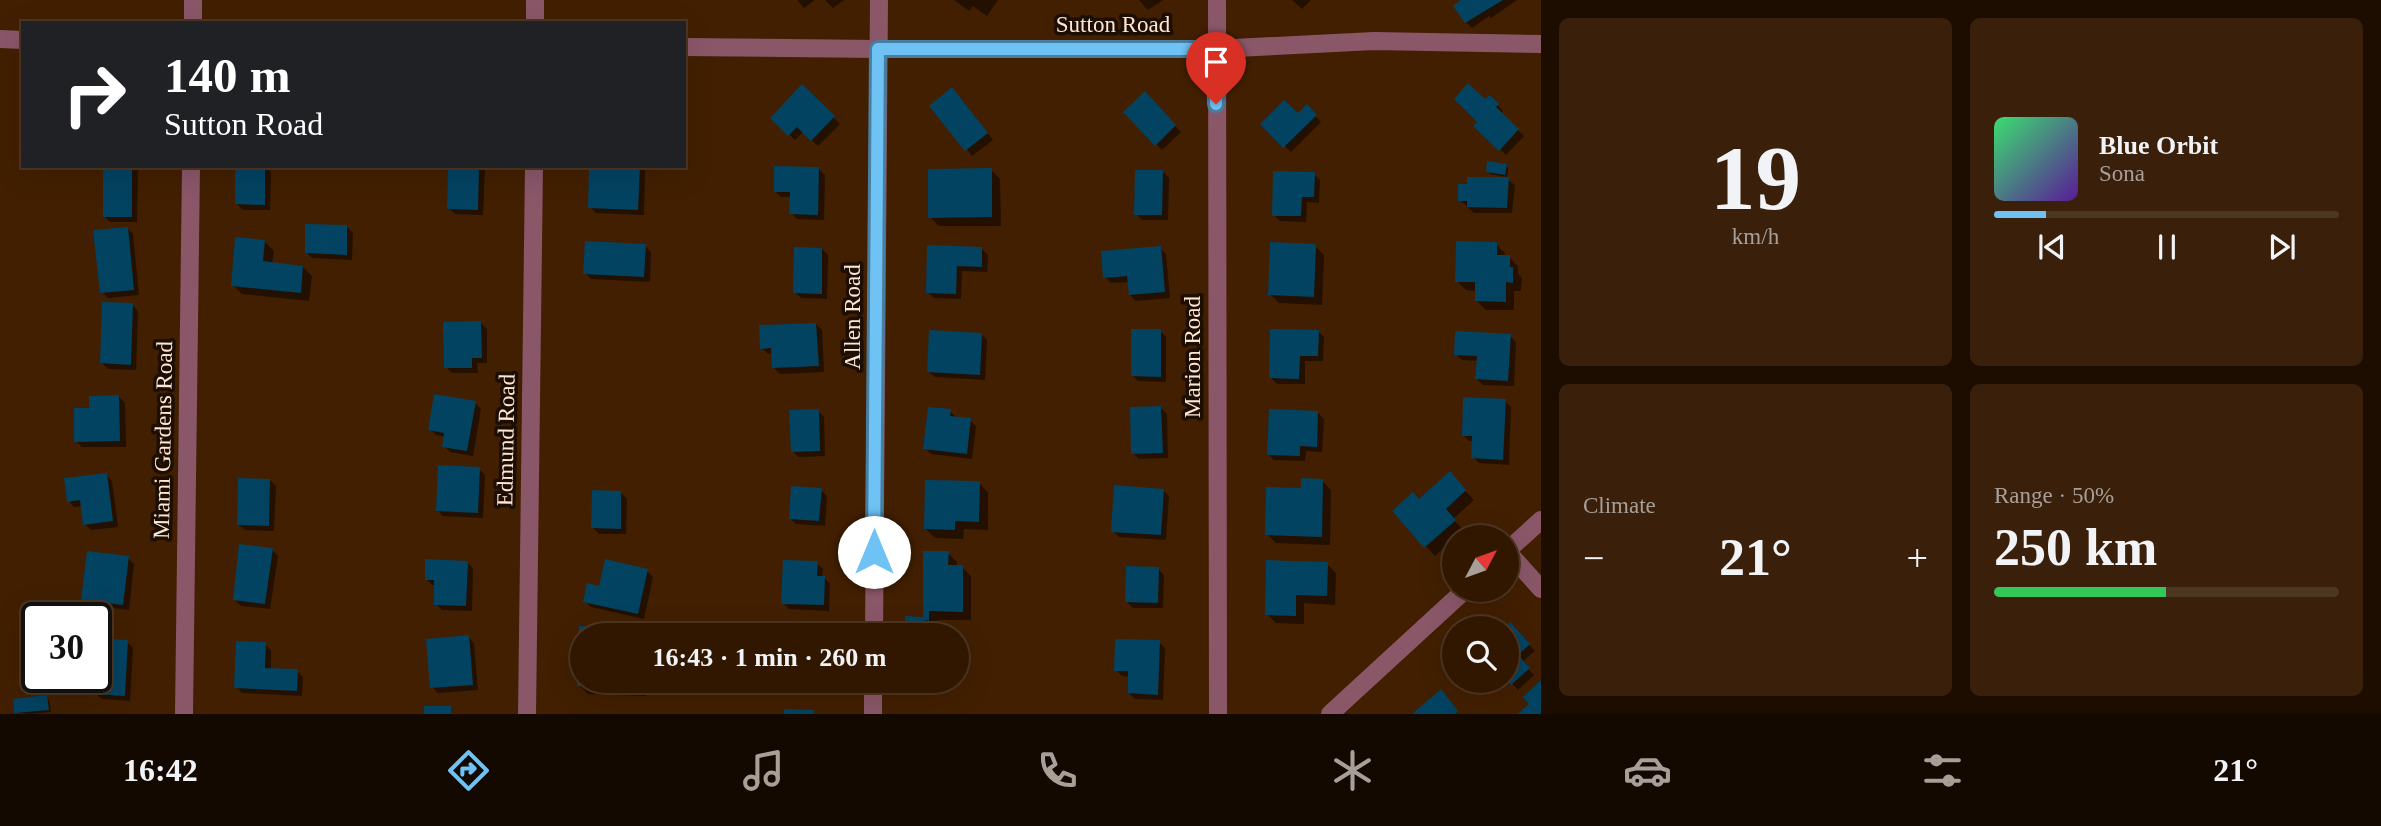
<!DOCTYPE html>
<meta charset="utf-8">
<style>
body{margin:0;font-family:Georgia,serif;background:#3a200a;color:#f1f3f6;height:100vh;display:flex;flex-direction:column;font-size:26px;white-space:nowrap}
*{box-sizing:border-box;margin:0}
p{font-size:23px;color:#a89f99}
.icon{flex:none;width:38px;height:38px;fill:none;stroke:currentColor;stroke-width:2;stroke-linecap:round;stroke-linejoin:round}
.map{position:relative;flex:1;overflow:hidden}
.side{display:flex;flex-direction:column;gap:18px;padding:18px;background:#1c0d00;width:840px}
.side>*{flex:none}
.hud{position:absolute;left:21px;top:21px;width:665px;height:147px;border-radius:0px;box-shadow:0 7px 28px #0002,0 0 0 2px #4d3622;background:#202124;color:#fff;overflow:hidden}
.needle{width:46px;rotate:49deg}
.fabs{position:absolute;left:1442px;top:525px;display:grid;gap:14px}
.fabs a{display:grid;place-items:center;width:77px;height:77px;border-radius:50%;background:#321700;box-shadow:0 7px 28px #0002,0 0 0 2px #4d3622;font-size:35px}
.speed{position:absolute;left:21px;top:602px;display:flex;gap:14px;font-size:35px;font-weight:700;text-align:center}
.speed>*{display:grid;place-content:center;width:91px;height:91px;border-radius:50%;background:#321700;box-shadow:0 7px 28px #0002,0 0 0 2px #4d3622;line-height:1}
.speed .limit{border:4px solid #111;border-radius:10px;background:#fff;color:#111}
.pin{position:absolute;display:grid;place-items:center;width:60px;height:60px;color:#fff;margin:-72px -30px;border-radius:50% 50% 50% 0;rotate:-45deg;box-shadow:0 0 7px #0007}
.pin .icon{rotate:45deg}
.me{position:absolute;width:77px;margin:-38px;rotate:0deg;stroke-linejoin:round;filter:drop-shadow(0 0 5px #0008)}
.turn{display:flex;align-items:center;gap:24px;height:147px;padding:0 28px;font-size:32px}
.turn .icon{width:91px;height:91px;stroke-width:2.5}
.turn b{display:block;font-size:49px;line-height:60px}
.big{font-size:52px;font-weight:800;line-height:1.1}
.side .widget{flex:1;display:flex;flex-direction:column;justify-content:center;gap:10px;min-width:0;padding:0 24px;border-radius:10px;background:#3a200a}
.side .dial{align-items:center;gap:0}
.dial b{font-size:91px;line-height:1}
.song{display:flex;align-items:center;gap:21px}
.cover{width:84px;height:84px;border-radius:10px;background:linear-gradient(135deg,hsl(140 70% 55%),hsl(270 70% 35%))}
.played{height:7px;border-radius:4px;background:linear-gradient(90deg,#6fc2f4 15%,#4d3622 15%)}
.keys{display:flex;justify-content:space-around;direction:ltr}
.heat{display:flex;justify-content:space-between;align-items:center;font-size:38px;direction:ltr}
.charge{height:10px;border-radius:5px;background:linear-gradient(90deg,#34c759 50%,#4d3622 0)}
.side .tiles{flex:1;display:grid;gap:18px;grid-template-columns:repeat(2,1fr)}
.trip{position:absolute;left:570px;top:623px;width:399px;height:70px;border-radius:35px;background:#321700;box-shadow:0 7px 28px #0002,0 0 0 2px #4d3622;font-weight:800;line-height:70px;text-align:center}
.menu{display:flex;height:112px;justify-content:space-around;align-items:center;background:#140900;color:#a89f99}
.menu .icon{width:49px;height:49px}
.menu .on{color:#6fc2f4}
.menu b{font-size:32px;color:#f1f3f6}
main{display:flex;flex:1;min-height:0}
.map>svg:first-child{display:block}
.shadow{fill:#0007}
.building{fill:#034362}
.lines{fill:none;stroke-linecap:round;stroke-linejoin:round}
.minor{stroke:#8a5769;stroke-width:18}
.tertiary{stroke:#8a5769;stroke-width:18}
.route-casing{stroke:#487e9f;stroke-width:18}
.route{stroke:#6fc2f4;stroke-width:12}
.labels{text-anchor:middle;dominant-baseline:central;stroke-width:7;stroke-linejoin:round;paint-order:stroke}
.street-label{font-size:23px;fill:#fee6d5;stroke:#1d0e03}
</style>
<main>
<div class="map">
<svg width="1541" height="714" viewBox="0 0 1541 714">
<rect width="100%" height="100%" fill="#421f00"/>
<g class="shadow">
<polygon points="797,0 815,0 804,8"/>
<polygon points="825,0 844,0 833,8"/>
<polygon points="954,0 998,0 987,16 973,6 969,11"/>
<polygon points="1139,0 1163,0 1148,10"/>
<polygon points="1292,0 1311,0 1302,9"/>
<polygon points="1464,0 1517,0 1491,18 1489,16 1472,28 1466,22"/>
<polygon points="802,87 840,124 818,146 803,132 795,140 772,118"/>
<polygon points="1145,94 1181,132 1162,150 1125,112"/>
<polygon points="958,95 993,140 972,156 931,106"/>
<polygon points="1490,97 1503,111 1501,114 1524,136 1506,155 1476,126 1485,102"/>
<polygon points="1307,107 1321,122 1291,152 1263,124 1298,116"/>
<polygon points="105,166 138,166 137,222 110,222 104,216"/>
<polygon points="237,166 265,166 271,172 270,210 243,210 237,204"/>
<polygon points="450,166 485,168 483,215 455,214 449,208"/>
<polygon points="591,166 641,166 645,170 644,215 596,213 590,207"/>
<polygon points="1506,166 1508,168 1507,179 1515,185 1512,213 1474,213 1460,200 1506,179 1506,177 1490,174 1488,171"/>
<polygon points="819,169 825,175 824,220 797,219 791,213 791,197 781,197 775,191"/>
<polygon points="991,170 1000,179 1001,226 939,226 930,217"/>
<polygon points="1163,172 1169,178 1168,220 1142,220 1136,214"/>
<polygon points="1314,174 1320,180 1319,203 1307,202 1306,222 1280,221 1274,215"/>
<polygon points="347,227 353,233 352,260 312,258 306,252"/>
<polygon points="127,228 133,234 139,295 108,298 102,292"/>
<polygon points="265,242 274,251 272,264 303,267 312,276 309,301 242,294 233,285"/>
<polygon points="1496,244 1505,253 1505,257 1509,257 1518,266 1518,274 1522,278 1521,291 1514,291 1514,310 1486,310 1477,301 1477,291 1466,290 1457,281"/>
<polygon points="645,246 651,252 650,282 591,279 585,273"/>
<polygon points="1315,246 1324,255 1322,305 1279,303 1270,294"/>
<polygon points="929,247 982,249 988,255 987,272 962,271 961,299 934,298 928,292"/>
<polygon points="1160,248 1166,254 1170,298 1136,301 1130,295 1129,282 1111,283 1105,277"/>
<polygon points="822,249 828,255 827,299 801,298 795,292"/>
<polygon points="132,305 138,311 136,370 108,369 102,363"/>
<polygon points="481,323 487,329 487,363 477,363 478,373 452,373 446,367"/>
<polygon points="816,324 822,330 824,372 780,374 774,368 773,353 768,354 762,348"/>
<polygon points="1160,331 1166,337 1166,382 1138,381 1132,375"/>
<polygon points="1318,331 1324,337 1323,361 1305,361 1305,384 1277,384 1271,378"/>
<polygon points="981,334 987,340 985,380 935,377 929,372"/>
<polygon points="1510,336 1516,342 1514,386 1483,385 1477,379 1478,361 1462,360 1456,354"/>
<polygon points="119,397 125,403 126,447 82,447 76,441 91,409"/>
<polygon points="1505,401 1511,407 1509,465 1479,463 1473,457 1474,441 1469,441 1463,435"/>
<polygon points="475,403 481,409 473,456 450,452 444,446 445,437 436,435 430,429"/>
<polygon points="1161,408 1167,414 1168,458 1139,459 1133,453"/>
<polygon points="818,411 824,417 825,456 798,457 793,451"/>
<polygon points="950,411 956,417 970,420 976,426 972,459 931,454 925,448"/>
<polygon points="1318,413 1324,419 1322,452 1306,451 1305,461 1274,460 1268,454"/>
<polygon points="479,469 485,475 483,518 443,516 437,510"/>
<polygon points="106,475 112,481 118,527 91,530 85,524 83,506 74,507 69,501"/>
<polygon points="270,480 276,486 274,531 245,530 239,525"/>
<polygon points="1322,481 1331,490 1330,545 1276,543 1267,534 1303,490"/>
<polygon points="979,483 988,492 988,530 964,529 963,539 935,538 926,529"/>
<polygon points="1458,483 1474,500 1453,519 1463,530 1435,556 1394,511"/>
<polygon points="821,490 827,496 825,526 796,524 790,518"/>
<polygon points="1163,490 1169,496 1166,540 1119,537 1113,531"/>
<polygon points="621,493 627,499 626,534 599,534 593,528"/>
<polygon points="272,550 278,556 270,609 241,606 235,600"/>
<polygon points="948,553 957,562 957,567 962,567 971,576 971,620 937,620 938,629 934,629 933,635 914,635 907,628 925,618"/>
<polygon points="128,558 134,564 129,610 89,605 83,599"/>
<polygon points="467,562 473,568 472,611 442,610 436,604 436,585 432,585 426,579"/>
<polygon points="817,563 823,569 822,577 830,583 829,611 789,609 783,603"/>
<polygon points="1327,564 1336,573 1335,605 1304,603 1304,624 1276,623 1267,614"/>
<polygon points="1158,569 1164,575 1163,608 1133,608 1127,602"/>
<polygon points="647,571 653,577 644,619 591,607 585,601 601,588"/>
<polygon points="1510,625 1535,651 1522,662 1534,675 1518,690 1507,678 1506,628"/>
<polygon points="580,628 623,629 629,635 583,635 583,681 646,681 646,696 588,694 579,685"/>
<polygon points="468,637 474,643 478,690 438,693 432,687"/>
<polygon points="127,642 133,648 130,701 102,699 96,694"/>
<polygon points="1159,642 1165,648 1163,700 1135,699 1129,693 1130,677 1122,676 1116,670"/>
<polygon points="265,644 271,650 271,670 297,671 303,677 302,696 242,693 236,687"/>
<polygon points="1486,681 1501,681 1493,688"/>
<polygon points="47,697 49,700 51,712 29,714 16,712"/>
</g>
<g class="building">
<polygon points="1461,0 1503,0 1465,23 1453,6"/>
<polygon points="1468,83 1485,99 1490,95 1499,104 1496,107 1519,129 1499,151 1473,126 1477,122 1454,99"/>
<polygon points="802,84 835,116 811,141 797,127 788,136 770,118"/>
<polygon points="952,87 988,133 965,151 929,106"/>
<polygon points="1145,91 1176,125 1155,146 1123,112"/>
<polygon points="1284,100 1298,113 1307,104 1317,115 1283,148 1260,124"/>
<polygon points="1487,161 1507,164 1505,175 1486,172"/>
<rect x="103" y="166" width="29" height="51"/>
<polygon points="235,166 265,166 265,205 235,204"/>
<polygon points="448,166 479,166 478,210 447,209"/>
<polygon points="589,166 640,166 638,210 588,208"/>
<polygon points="774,166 819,167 818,215 789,214 790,192 774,192"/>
<polygon points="992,168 992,217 928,218 928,169"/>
<polygon points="1135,170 1163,170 1162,215 1134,215"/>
<polygon points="1273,171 1315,172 1314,197 1302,197 1301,216 1272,216"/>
<polygon points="1467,177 1509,177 1507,208 1467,207 1467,201 1458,201 1458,184 1467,184"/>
<polygon points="305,224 347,225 347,255 305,253"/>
<polygon points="128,227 134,290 100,293 93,230"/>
<polygon points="235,237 265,240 263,261 303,266 301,293 231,286"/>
<polygon points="585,241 646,244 644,277 583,274"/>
<polygon points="1456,241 1497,242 1497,255 1510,255 1510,267 1513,267 1513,283 1506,282 1506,302 1475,301 1475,282 1455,282"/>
<polygon points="1270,242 1316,244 1314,297 1268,295"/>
<polygon points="927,245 982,247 982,267 957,266 956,294 926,293"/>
<polygon points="1161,246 1165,292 1129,295 1127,276 1103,278 1101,251"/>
<polygon points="794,247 822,248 822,294 793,293"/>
<polygon points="102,302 133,303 131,365 100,363"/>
<polygon points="481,321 482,358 472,358 472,368 444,368 443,322"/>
<polygon points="816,323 819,366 772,368 771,348 760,349 759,325"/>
<polygon points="1131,329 1161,329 1161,377 1131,376"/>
<polygon points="1270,329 1319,330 1318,356 1300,356 1299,379 1269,378"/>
<polygon points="929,330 982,333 980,375 927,372"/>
<polygon points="1455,331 1511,334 1508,381 1475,379 1477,356 1454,355"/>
<polygon points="434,394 476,401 467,451 442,447 444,433 428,430"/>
<polygon points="119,395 120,441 74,442 74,408 89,408 89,396"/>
<polygon points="1463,397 1506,399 1503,460 1471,458 1472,436 1462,436"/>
<polygon points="1161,406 1163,453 1131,454 1130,407"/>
<polygon points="928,407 951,409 950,416 971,418 967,454 923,449"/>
<polygon points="819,409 820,451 791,452 789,410"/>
<polygon points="1269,409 1318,411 1317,447 1300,446 1300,456 1267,455"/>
<polygon points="438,465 480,467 478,513 436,511"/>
<polygon points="1450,471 1466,490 1446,509 1456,520 1424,548 1392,511 1413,492 1419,499"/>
<polygon points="107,473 113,521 83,525 80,500 67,502 64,478"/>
<polygon points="238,478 270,479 269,526 237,525"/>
<polygon points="1301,478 1323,479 1322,537 1265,535 1266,487 1301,488"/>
<polygon points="925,480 980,481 979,522 955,521 955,530 924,529"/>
<polygon points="1114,485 1164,489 1161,535 1111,532"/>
<polygon points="791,486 822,488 819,521 789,519"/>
<polygon points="592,490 621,491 621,529 591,528"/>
<polygon points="239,544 273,548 265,604 233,600"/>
<polygon points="87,551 129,556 123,605 81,600"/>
<polygon points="923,551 949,551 948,565 963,565 963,612 929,611 929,621 925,620 925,628 905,629 905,616 923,617"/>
<polygon points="425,559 468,561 466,606 434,605 434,580 425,580"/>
<polygon points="605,559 648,569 638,614 583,602 587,583 599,586"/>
<polygon points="783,560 818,561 817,576 825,576 824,605 781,604"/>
<polygon points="1266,560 1328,562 1327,596 1296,595 1296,616 1265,615"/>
<polygon points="1126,566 1159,567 1158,603 1125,602"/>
<polygon points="1510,622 1530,644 1518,655 1530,668 1511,685 1507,681 1507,628 1504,628"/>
<polygon points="579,626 623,627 623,635 583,635 583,681 638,681 638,687 577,686"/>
<polygon points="469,635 473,685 430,688 426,639"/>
<polygon points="96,638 128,640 125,696 94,694"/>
<polygon points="1115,639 1160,640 1158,695 1128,693 1128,671 1114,671"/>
<polygon points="236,641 266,642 265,668 298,669 297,691 234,688"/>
<polygon points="1541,680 1541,714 1518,714 1529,704 1523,697"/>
<polygon points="1441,689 1458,711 1455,714 1412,714"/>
<polygon points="47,695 49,710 14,713 13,699"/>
<rect x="424" y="706" width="27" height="8"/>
<polygon points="784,709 814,710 814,714 784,714"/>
</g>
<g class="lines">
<g class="minor">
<polyline points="1217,0 1218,714"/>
<polyline points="193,23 193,0"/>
<polyline points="535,23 535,0"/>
<polyline points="0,39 23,40"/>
<polyline points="684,47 878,49 1215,49 1374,41 1541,44"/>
<polyline points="1507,551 1541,589"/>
<polyline points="874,635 879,0"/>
<polyline points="184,714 191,166"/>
<polyline points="527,714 534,166"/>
<polyline points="873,714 873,681"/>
</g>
<g class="tertiary">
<polyline points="1507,551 1541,520"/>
<polyline points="1330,714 1465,590"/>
</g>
</g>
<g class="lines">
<g class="route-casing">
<polyline id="route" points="874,552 878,49 1215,49 1216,104"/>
</g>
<use href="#route" class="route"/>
</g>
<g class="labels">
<g class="street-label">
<text x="1113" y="24">Sutton Road</text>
<text transform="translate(852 317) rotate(-90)">Allen Road</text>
<text transform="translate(1192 357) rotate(-90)">Marion Road</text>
<text transform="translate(163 440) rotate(-89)">Miami Gardens Road</text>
<text transform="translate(506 440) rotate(-89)">Edmund Road</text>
</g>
</g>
</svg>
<div class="fabs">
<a><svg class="needle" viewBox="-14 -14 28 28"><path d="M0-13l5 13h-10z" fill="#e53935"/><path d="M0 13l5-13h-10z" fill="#a89f99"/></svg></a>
<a><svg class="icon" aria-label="search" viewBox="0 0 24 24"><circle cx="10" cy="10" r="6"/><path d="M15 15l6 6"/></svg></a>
</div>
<div class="speed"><div class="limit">30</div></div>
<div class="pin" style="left:1216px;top:104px;background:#d93025"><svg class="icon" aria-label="arrive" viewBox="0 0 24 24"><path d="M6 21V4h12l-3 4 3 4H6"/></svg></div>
<svg class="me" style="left:874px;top:552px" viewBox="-20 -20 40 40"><circle r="19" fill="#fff"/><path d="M0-13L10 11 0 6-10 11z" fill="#6fc2f4"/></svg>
<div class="trip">16:43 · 1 min · 260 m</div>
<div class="hud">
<div class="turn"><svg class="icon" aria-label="right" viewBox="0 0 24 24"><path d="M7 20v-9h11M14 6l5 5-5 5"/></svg><div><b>140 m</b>Sutton Road</div></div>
</div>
</div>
<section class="side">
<div class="tiles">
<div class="widget dial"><b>19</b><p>km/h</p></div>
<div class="widget">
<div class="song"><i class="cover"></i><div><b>Blue Orbit</b><p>Sona</p></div></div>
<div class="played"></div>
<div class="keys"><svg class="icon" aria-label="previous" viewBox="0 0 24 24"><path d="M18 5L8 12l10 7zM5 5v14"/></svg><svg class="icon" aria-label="pause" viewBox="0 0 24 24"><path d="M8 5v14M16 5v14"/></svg><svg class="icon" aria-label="next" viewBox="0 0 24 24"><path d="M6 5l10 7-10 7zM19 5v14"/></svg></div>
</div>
<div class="widget"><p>Climate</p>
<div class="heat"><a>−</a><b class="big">21°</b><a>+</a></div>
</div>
<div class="widget"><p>Range · 50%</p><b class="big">250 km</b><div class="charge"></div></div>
</div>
</section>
</main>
<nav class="menu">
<b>16:42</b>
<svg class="icon on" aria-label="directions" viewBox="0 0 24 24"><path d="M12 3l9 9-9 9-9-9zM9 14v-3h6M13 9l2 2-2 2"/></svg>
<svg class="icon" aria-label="music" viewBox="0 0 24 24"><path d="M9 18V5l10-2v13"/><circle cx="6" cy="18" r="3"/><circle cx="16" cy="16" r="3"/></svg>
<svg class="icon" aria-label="phone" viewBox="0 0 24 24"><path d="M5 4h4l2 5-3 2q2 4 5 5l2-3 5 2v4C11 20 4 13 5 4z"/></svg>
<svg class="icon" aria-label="climate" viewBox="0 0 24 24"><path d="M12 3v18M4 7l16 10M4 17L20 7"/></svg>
<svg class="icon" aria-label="car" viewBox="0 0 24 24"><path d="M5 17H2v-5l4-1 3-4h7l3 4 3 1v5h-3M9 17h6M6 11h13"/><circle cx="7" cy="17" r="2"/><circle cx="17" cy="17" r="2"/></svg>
<svg class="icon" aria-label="filters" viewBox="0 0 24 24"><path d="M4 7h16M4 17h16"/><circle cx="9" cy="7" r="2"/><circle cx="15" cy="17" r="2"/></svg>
<b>21°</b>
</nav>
